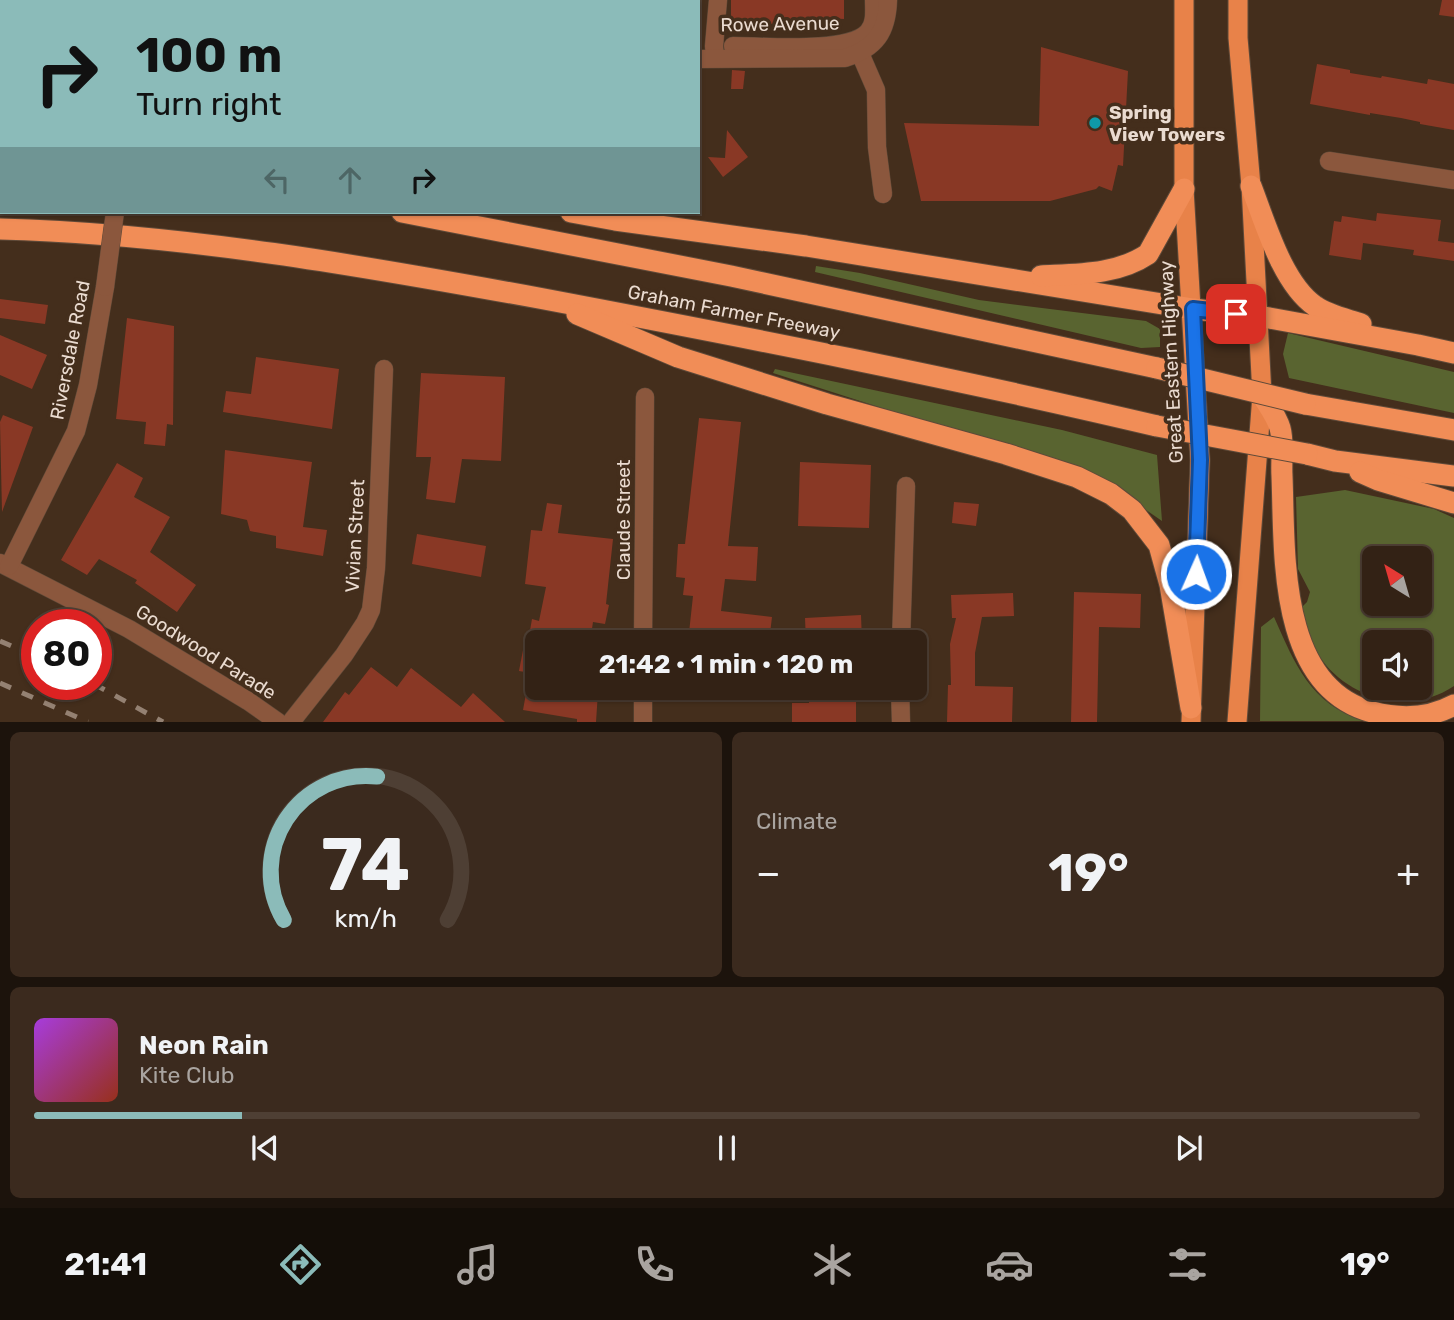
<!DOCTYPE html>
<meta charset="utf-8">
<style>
body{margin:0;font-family:Rubik,sans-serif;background:#3b2a1e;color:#f1f3f6;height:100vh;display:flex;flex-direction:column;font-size:26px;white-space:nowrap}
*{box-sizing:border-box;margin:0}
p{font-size:23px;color:#a9a4a0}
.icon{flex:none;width:38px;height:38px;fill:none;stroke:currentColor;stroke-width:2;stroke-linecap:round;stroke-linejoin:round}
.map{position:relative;height:722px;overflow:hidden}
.panel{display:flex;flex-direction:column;gap:10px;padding:10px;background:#1c130c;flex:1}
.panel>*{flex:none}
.guide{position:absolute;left:0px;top:0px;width:700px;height:214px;box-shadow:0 2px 5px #0004,0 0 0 2px #4e3f34;background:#8bbbb9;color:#111;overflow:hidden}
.needle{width:46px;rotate:323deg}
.tools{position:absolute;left:1362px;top:546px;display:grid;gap:14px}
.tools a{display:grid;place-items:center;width:70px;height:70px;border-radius:10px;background:#332215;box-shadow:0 2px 5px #0004,0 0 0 2px #4e3f34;font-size:35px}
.speed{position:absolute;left:21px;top:609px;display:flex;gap:14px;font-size:35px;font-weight:700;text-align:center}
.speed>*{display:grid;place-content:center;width:91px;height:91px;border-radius:50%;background:#332215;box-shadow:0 2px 5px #0004,0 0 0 2px #4e3f34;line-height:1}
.speed .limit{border:10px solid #d22;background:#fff;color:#111}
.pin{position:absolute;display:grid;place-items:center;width:60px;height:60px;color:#fff;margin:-30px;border-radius:14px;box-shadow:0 4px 10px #0006}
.me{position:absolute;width:77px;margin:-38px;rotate:2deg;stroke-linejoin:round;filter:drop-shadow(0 0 5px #0008)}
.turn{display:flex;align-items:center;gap:24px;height:147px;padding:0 21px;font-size:32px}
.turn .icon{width:91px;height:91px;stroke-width:2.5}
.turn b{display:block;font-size:49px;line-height:60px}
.lanes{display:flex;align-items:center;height:66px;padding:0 21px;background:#0003;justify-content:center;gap:35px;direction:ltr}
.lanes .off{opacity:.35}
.big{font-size:52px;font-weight:700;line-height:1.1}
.panel .card{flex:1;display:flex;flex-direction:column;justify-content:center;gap:10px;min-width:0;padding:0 24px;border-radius:10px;background:#3b2a1e}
.panel .dial{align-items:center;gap:0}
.dial svg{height:182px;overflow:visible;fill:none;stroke:#4e3f34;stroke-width:7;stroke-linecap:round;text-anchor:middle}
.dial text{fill:#f1f3f6;stroke:none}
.song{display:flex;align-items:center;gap:21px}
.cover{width:84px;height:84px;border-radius:10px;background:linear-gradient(135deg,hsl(280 70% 55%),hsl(10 70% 35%))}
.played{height:7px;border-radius:4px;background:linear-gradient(90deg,#8bbbb9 15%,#4e3f34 15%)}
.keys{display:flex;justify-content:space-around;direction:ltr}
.heat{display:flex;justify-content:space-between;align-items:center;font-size:38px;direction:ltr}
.panel .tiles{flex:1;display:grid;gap:10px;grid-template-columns:1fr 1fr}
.card:last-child{grid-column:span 2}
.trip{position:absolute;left:525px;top:630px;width:402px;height:70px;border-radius:10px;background:#332215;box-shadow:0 2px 5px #0004,0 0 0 2px #4e3f34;font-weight:700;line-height:70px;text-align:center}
.tabs{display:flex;height:112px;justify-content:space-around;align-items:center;background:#140e08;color:#a9a4a0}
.tabs .icon{width:49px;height:49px}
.tabs .active{color:#8bbbb9}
.tabs b{font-size:32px;color:#f1f3f6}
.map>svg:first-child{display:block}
.green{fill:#596430;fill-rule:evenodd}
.building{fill:#893825}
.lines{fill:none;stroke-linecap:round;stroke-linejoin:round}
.minor-casing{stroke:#5f4a39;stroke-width:19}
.trunk-casing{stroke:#5f4a39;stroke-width:21}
.motorway-casing{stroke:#5f4a39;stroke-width:23}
.minor{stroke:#8b573d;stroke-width:18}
.trunk{stroke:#e88249;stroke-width:19}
.motorway{stroke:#f18d57;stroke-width:21}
.rail{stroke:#948172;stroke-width:5;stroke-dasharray:12 12;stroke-linecap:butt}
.minor-bridge-casing{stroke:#5f4a39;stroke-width:19;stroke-linecap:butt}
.motorway-bridge-casing{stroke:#5f4a39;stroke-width:23;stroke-linecap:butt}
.minor-bridge{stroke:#8b573d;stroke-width:18}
.motorway-bridge{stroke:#f18d57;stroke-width:21}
.route-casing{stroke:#114b97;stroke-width:18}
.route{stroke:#1a73e8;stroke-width:12}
.culture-dot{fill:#0f9aa8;stroke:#442e1c;stroke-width:2.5}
.labels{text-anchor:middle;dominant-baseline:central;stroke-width:7;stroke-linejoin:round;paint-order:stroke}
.street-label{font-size:19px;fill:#eadbd0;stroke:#442e1c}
.poi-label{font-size:19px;font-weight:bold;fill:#eadbd0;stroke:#442e1c;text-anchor:start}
</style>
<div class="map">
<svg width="1454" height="722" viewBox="0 0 1454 722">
<rect width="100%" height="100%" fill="#442e1c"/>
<g class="green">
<polygon points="816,266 860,273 979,300 1146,321 1160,329 1160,347 1141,348 815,272"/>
<polygon points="1288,333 1454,372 1454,413 1289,378 1283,354"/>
<polygon points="775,369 1062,430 1157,455 1162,521 1107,483 1031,456 773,373"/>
<path d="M1345,490L1434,509L1454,518V686C1412,715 1351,700 1322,660C1311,645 1305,627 1299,610L1307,602L1310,592L1298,569L1296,497ZM1374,558H1419V604H1374ZM1374,642H1419V688H1374Z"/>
<path d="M1274,617C1295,664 1310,704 1364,721H1260L1261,627Z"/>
</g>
<g class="building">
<polygon points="731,0 844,0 844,19 825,18 825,24 731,24"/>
<polygon points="1442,0 1454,0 1454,17 1439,15"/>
<polygon points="1041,47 1128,71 1123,166 1118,165 1112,191 1099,186 1096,189 1050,201 921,201 904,123 1039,126"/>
<polygon points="1317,64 1350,70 1350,73 1381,78 1382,76 1427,84 1428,79 1454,84 1454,130 1420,124 1420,122 1401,118 1370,113 1370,115 1310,104"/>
<polygon points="732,70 745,71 743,89 731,89"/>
<polygon points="727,130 748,157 723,177 708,157 725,158"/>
<polygon points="1377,213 1441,220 1438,241 1454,243 1454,261 1413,255 1414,250 1363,243 1361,260 1329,255 1334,221 1341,222 1342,216 1376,221"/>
<polygon points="0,299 48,305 45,324 0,318"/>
<polygon points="127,318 174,326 173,425 167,424 165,446 144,444 146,422 116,419"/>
<polygon points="0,335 47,355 32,389 0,375"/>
<polygon points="256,357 339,369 332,429 223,412 226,391 251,394"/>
<polygon points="421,373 505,377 501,461 462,459 455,503 426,499 431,457 416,457"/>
<polygon points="3,415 33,427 2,512 0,422"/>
<polygon points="699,418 741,422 728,546 758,547 756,581 725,579 721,611 772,617 769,642 688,642 693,596 683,595 685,578 676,577 678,544 685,544"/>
<polygon points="225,450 312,462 303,527 327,530 323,556 276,548 276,536 250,531 247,520 221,514"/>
<polygon points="800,462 871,465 869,528 798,526"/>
<polygon points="117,463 143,478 134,497 170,517 150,552 196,585 177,612 135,583 137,580 99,559 87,575 61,560"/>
<polygon points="954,502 979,504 976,526 952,523"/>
<polygon points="547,503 562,505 558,533 613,539 606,604 609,605 605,624 593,622 590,642 528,642 532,619 539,621 546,587 525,584 531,530 542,531"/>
<polygon points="417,534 486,546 481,577 412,564"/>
<polygon points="1074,592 1141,594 1140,628 1099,627 1097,722 1071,722"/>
<polygon points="1013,593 1014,616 982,617 975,653 975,686 1013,687 1012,722 947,722 948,685 951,685 950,644 956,618 952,618 951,595"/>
<polygon points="861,615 862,642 806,642 805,618"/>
<polygon points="523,650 537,652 537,674 519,671"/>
<polygon points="371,667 397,687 411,668 461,707 473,693 505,722 323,722 345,692 349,695"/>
<polygon points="527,688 563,688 598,692 596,722 577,722 577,719 523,710"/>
<polygon points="808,688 864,688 865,701 856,701 856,722 792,722 792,703 809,703"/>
</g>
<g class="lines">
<g class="minor-casing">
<g id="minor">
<polyline points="431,0 437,2"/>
<polyline points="479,0 485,2"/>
<polyline points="146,2 146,0"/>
<polyline points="856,44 876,90 877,147 883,194"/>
<path d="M733,46C763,46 848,54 868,32C876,23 874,11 874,0"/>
<polyline points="715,58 714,46 718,0"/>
<path d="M698,59L845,58C876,48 887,32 888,0"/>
<polyline points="1329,161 1454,180"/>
<polyline points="0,563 129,629 248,701 278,722"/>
<polyline points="9,566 76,431 88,385 105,287"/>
<polyline points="643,642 645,397"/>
<polyline points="901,642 906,486"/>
<polyline points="900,688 901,722"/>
<polyline points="291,722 344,655 365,623 371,610 376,568 384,369"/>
<polyline points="643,722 643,688"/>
</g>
</g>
<g class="trunk-casing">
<g id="trunk">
<polyline points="1184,0 1184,189 1200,460 1191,722"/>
<polyline points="1237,722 1262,395 1251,186 1238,38 1238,0"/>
</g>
</g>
<g class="motorway-casing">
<g id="motorway">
<polyline points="0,176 2,176"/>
<path d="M1251,186C1265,222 1282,283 1315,306C1327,315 1346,319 1361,324"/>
<polyline points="402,212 731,276 1157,368"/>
<polyline points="571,212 615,220 806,246 1193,309 1258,316 1418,345 1454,353"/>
<path d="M0,229C184,234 364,266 544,299C750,338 954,378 1157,426"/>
<path d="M1041,276C1077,274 1117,275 1148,254L1184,189"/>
<polyline points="577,314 678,357 827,404 1006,454 1077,477 1111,494 1132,510 1159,545 1170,585 1191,708"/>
<path d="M1262,395C1268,405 1277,417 1280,428C1284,442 1281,461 1282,476C1285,551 1277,687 1372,712C1399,719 1428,719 1454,705"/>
<polyline points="1305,404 1454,430"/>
<polyline points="1307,454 1335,461 1454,476"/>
<polyline points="1360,472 1378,480 1454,503"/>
</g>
</g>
<use href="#minor" class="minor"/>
<use href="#trunk" class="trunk"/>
<use href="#motorway" class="motorway"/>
<g class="rail">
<polyline points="0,641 37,657"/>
<polyline points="0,683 88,722"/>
<polyline points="94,684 163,722"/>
</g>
<g class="minor-bridge-casing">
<polyline id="minor-bridge" points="105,287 115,212"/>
</g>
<g class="motorway-bridge-casing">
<g id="motorway-bridge">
<polyline points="1157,368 1305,404"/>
<polyline points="1157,426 1307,454"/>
</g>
</g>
<use href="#minor-bridge" class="minor-bridge"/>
<use href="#motorway-bridge" class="motorway-bridge"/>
</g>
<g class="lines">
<g class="route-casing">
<polyline id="route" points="1196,574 1200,460 1193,309 1236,314"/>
</g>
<use href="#route" class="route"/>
</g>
<circle class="culture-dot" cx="1095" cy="123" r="7"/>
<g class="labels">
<g class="street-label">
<text transform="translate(780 24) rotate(-1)">Rowe Avenue</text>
<text transform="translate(734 312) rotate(11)">Graham Farmer Freeway</text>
<text transform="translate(70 350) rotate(-79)">Riversdale Road</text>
<text transform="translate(1171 362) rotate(-93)">Great Eastern Highway</text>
<text transform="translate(623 520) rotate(-90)">Claude Street</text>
<text transform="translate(355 536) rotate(-87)">Vivian Street</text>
<text transform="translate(206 652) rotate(32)">Goodwood Parade</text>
</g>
<g class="poi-label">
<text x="1109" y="112">Spring<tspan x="1109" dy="22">View Towers</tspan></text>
</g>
</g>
</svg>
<div class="tools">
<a><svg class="needle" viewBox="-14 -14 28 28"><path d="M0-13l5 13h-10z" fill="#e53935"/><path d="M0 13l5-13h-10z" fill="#a9a4a0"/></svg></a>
<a><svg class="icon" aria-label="sound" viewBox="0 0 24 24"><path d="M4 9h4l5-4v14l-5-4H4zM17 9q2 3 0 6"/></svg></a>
</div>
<div class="speed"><div class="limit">80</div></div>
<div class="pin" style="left:1236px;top:314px;background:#d93025"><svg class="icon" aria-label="arrive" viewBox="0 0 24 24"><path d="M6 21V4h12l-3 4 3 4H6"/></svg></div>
<svg class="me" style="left:1196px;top:574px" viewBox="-20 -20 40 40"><circle r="17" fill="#1a73e8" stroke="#fff" stroke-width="3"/><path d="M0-11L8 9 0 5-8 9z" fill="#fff"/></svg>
<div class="trip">21:42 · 1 min · 120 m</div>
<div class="guide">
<div class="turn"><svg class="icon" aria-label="right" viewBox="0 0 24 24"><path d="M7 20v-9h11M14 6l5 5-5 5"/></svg><div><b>100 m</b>Turn right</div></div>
<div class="lanes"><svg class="icon off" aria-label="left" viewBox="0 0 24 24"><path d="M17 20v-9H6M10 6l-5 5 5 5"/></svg><svg class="icon off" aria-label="ahead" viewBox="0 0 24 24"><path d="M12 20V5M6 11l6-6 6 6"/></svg><svg class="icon" aria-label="right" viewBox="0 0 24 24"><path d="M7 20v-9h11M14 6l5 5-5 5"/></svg></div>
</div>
</div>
<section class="panel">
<div class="tiles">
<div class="card dial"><svg viewBox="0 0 100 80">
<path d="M14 69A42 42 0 1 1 86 69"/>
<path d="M14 69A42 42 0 0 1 55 6" stroke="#8bbbb9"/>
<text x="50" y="56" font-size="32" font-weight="700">74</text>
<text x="50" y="72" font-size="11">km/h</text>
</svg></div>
<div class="card"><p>Climate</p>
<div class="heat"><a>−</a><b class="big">19°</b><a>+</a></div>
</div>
<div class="card">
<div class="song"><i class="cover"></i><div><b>Neon Rain</b><p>Kite Club</p></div></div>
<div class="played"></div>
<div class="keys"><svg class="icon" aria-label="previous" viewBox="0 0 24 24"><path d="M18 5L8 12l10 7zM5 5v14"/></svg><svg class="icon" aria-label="pause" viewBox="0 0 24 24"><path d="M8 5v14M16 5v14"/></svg><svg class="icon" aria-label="next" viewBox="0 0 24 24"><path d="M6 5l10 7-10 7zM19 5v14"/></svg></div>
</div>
</div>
</section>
<nav class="tabs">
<b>21:41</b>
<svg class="icon active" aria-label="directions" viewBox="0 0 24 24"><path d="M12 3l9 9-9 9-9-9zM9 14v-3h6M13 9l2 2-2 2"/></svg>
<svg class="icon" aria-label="music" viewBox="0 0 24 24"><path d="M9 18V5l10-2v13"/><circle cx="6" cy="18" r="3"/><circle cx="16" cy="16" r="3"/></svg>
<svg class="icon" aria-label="phone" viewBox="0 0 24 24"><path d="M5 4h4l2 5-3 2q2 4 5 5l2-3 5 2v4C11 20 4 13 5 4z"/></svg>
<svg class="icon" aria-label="climate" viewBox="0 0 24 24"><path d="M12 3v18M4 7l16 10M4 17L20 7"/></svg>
<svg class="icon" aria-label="car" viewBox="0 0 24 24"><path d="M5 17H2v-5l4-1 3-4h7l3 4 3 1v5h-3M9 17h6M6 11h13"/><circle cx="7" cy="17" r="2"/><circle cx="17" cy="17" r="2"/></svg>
<svg class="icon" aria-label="filters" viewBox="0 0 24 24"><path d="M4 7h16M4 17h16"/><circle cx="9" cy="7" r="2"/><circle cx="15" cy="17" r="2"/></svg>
<b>19°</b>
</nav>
